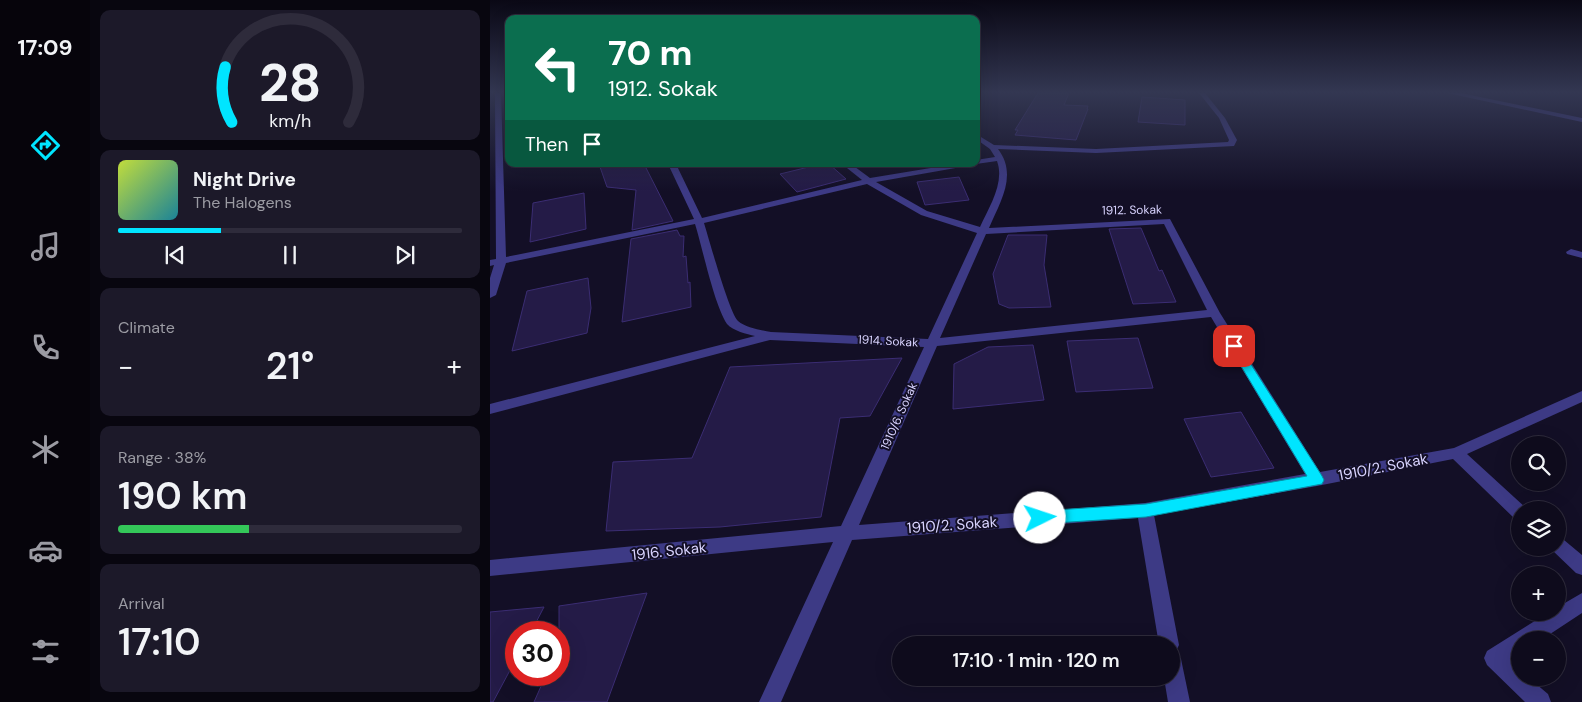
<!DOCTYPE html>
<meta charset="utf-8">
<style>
body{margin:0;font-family:"DM Sans",sans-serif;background:#1c1929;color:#f1f3f6;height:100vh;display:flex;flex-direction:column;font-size:19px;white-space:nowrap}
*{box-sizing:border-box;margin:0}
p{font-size:16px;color:#9b9ba3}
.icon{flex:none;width:28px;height:28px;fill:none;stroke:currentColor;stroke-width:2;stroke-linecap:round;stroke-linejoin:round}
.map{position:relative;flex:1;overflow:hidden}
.sheet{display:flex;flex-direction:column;gap:10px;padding:10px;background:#08060f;width:400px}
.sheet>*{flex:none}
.banner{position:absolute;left:15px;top:15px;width:475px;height:152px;border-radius:10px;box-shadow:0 5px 20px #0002,0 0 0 1px #2e2b3b;background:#0b6e4f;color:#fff;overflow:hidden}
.fabs{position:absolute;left:1021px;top:436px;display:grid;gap:10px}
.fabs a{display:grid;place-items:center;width:55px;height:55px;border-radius:50%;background:#0e0b1c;box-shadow:0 5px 20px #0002,0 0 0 1px #2e2b3b;font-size:25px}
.speed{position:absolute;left:15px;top:621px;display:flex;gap:10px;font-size:25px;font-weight:700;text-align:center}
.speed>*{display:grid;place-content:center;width:65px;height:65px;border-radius:50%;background:#0e0b1c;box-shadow:0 5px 20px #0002,0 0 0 1px #2e2b3b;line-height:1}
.speed .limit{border:8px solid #d22;background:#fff;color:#111}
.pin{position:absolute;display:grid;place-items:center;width:42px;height:42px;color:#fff;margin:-21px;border-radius:10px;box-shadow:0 2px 8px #0006}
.me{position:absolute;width:55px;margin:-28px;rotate:86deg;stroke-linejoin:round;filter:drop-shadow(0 0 4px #0008)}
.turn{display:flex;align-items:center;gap:18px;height:105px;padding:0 20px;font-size:22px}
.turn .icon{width:65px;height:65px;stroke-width:2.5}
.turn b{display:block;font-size:35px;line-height:42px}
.then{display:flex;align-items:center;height:48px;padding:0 20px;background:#0003;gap:10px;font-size:19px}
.big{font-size:38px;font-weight:600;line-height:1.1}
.sheet .tile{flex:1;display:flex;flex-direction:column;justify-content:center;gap:8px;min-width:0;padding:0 18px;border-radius:10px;background:#1c1929}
.sheet .dial{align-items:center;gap:0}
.dial svg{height:130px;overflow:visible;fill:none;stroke:#2e2b3b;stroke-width:7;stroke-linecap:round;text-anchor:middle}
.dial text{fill:#f1f3f6;stroke:none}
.song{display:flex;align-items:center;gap:15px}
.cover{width:60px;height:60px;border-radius:8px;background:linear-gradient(135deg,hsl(70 70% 55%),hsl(190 70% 35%))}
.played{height:5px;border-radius:2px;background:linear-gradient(90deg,#00e5ff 30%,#2e2b3b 30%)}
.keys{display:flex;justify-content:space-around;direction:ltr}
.heat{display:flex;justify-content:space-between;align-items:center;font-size:28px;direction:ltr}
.charge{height:8px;border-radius:4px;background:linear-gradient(90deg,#34c759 38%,#2e2b3b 0)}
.trip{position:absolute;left:402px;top:636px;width:288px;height:50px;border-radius:25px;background:#0e0b1c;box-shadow:0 5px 20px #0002,0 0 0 1px #2e2b3b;font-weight:600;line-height:50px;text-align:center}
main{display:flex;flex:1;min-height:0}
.dock{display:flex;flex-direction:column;width:90px;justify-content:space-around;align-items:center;background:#06040b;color:#9b9ba3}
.dock .icon{width:35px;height:35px}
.dock .on{color:#00e5ff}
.dock b{font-size:22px;color:#f1f3f6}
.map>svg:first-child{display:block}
.building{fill:#241b47;stroke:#3b2d73}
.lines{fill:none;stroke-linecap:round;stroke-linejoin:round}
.minor{fill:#3d3a85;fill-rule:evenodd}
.route{fill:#00e5ff;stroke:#0095a6}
.labels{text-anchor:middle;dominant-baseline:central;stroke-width:4;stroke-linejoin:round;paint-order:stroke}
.street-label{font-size:12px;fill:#d9d4ff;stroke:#130f26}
.near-street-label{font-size:15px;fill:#d9d4ff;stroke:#130f26}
</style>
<main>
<nav class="dock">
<b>17:09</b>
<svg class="icon on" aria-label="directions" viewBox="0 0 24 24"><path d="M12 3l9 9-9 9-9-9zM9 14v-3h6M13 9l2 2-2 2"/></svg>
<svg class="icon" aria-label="music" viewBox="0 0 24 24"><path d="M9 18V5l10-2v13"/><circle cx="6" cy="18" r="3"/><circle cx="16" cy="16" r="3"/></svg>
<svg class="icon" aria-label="phone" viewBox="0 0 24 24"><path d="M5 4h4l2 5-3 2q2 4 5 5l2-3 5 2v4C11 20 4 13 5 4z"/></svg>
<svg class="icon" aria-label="climate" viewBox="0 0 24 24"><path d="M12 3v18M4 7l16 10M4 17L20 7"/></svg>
<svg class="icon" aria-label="car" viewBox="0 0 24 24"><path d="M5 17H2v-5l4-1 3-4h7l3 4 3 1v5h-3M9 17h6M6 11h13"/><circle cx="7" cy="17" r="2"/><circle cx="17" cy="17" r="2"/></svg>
<svg class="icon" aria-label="filters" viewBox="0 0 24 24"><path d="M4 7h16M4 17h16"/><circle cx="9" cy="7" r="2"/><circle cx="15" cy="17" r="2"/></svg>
</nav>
<section class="sheet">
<div class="tile dial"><svg viewBox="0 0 100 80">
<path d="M14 69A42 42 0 1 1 86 69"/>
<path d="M14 69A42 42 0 0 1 10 35" stroke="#00e5ff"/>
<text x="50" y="56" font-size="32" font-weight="700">28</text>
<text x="50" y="72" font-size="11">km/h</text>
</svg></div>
<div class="tile">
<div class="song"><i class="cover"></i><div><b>Night Drive</b><p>The Halogens</p></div></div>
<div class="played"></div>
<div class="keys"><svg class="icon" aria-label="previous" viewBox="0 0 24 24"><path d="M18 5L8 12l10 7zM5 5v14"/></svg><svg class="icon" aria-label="pause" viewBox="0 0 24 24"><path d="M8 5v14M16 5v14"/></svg><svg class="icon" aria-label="next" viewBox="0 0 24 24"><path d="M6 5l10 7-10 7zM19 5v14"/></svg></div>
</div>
<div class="tile"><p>Climate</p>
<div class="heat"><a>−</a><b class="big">21°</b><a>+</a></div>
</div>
<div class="tile"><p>Range · 38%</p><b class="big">190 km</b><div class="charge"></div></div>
<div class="tile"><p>Arrival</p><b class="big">17:10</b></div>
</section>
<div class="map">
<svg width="1092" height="702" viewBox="0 0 1092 702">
<rect width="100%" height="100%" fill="#130f26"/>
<g class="building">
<polygon points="548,93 579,93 574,105 598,106 597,109 598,109 586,140 525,135 528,130 525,130"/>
<polygon points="652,97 695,100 695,125 648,122"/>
<polygon points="109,164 154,164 183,221 142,230 146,190 117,187"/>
<polygon points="331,164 339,164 356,179 307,192 290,174"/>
<polygon points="469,177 479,200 435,205 427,182"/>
<polygon points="94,193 96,229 40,242 43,203"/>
<polygon points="651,228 669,271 672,270 686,302 643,304 619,229"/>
<polygon points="187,230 190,236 194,236 193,257 196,256 198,283 200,282 201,307 132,322 141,239"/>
<polygon points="518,235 557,235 554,265 561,307 519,308 509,304 503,274"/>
<polygon points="98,278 101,308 97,333 22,351 37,291"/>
<polygon points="648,338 663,388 586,392 577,341"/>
<polygon points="543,345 554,400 463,409 464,364 498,347"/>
<polygon points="412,358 380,416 350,418 331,517 230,527 116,531 123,462 202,458 240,367"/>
<polygon points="751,412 784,468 721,477 694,419"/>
<polygon points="157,593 117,702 44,702 56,675 69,675 69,606"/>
<polygon points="54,607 41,632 26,632 26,659 3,702 0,702 0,612"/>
</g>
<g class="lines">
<g class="minor">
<path d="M5,93H11L16,257L204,219L178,164H186L212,218L372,180L352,164H361L380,178L465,164H481L477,166L386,182L437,211L490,227C499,207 515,183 507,161L486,164H484H486V160L505,157L500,149L486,139V134L504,145L606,149L738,142L739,140L729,118L709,93H715L735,118L747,140L744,146L606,153L508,149C528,175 510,202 499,228L680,219L730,313L830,472L964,448L1092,391V402L977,454L1036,508L1037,510H1030V520L1024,518L963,459L827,486L664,515L689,645L686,651L691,659L700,702H678L674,678H681V645H669L648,518L362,540L291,702H269L343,542L0,576V560L351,526L434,347L280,340L0,414V404L265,336C257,334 243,331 237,324C224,304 213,250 205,224L16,263L6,295L0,298V278L4,265L0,266V260L6,259ZM377,184L431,215L487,233L438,339L281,332C271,330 256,328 248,321C239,312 219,239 214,223ZM674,224L717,310L450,338L496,234ZM721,317L815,474L655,503L369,525L447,346Z"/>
<polygon points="957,93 971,93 1092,118 1092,122"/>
<polygon points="1081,249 1092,252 1092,258 1077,254 1076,252"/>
<polygon points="1068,537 1074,540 1092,555 1092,575 1086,573 1062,550 1060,548 1068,548"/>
<polygon points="1092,593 1092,613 1051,640 1030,640 1030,653 1020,659 1030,669 1030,678 1039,678 1058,694 1061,702 1035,702 997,665 994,658 997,651 1059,612 1068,612 1068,607"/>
</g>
</g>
<linearGradient id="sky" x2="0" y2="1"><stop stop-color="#0a0815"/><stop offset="0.48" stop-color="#333752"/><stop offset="1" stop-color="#333752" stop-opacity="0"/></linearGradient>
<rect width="1092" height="192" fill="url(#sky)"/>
<polygon class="route" points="744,343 748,344 832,476 834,480 832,484 656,517 550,524 544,522 542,518 544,513 550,511 656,504 817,476 739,346"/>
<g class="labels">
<g class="street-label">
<text transform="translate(642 210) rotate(-1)">1912. Sokak</text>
<text transform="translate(398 341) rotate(3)">1914. Sokak</text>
<text transform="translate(409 416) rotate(-66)">1910/6. Sokak</text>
</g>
<g class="near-street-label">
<text transform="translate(893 467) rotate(-11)">1910/2. Sokak</text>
<text transform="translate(462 525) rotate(-4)">1910/2. Sokak</text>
<text transform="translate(179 551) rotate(-6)">1916. Sokak</text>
</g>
</g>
</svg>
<div class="fabs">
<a><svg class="icon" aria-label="search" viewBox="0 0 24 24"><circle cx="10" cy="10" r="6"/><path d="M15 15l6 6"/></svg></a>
<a><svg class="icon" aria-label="layers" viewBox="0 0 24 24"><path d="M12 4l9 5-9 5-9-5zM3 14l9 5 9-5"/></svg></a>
<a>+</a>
<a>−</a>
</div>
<div class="speed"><div class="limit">30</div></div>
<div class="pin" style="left:744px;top:346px;background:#d93025"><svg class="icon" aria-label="arrive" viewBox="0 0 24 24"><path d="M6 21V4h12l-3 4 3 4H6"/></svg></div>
<svg class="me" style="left:550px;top:518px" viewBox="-20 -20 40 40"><circle r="19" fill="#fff"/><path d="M0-13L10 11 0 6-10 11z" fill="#00e5ff"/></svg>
<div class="trip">17:10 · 1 min · 120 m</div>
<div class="banner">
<div class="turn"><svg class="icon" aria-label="left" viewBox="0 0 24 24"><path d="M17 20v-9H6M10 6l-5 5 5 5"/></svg><div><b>70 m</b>1912. Sokak</div></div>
<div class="then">Then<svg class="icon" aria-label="arrive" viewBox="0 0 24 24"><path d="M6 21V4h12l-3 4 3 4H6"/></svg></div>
</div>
</div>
</main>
